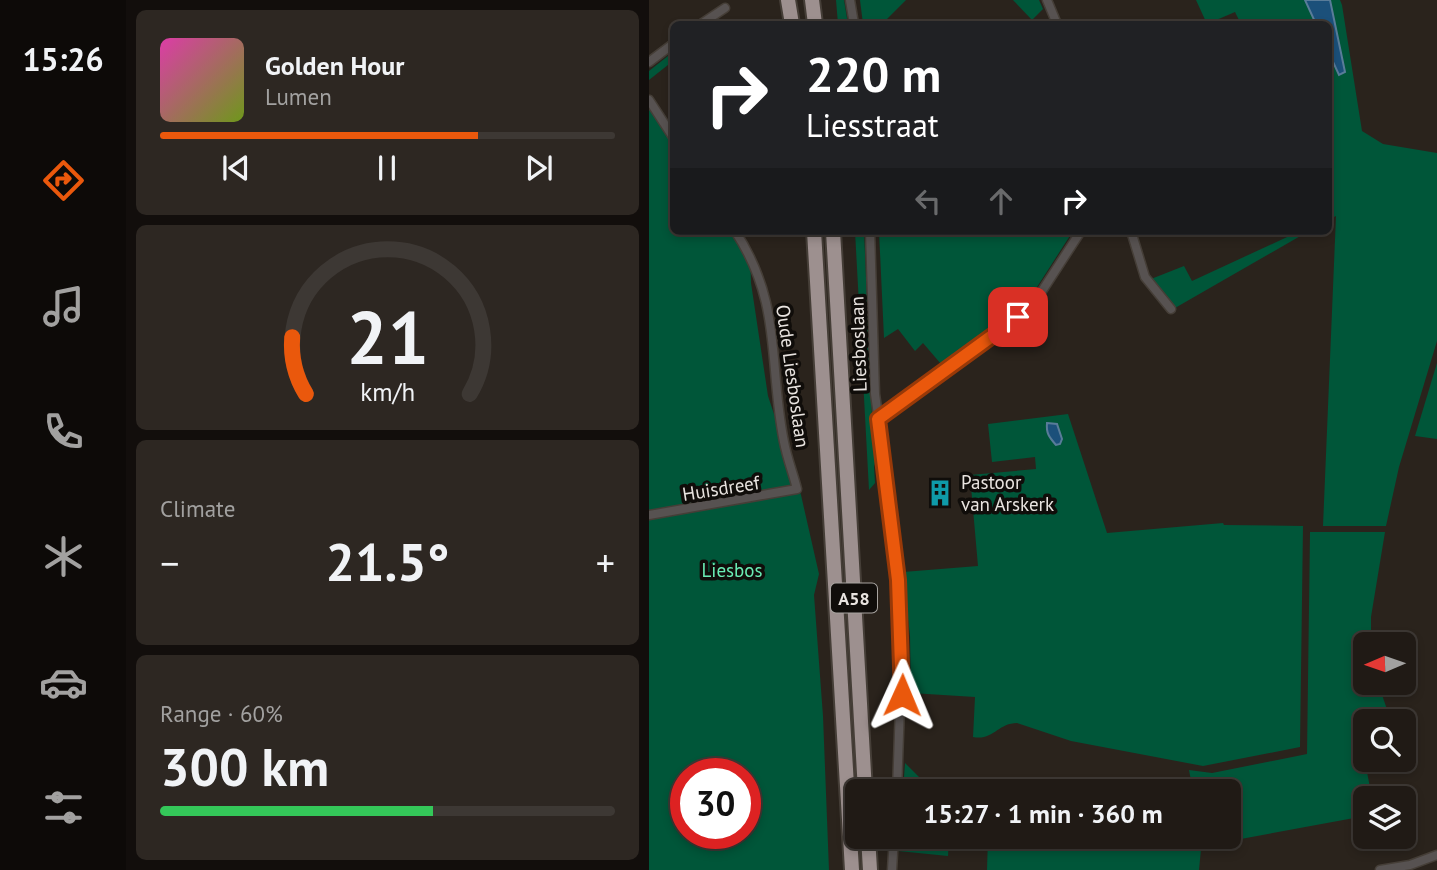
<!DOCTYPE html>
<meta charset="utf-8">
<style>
body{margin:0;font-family:"PT Sans",sans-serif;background:#2d2722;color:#f1f3f6;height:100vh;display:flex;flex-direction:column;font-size:26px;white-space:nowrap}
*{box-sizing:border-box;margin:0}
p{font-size:23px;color:#a2a1a0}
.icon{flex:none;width:38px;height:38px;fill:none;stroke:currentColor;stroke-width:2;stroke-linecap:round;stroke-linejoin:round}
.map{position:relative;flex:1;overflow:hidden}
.sheet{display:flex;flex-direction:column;gap:10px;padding:10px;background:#120e0c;width:523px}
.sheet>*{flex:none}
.hud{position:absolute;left:21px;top:21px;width:662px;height:214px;border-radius:10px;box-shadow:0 4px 10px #0003,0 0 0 2px #3d3834;background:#202124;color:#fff;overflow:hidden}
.needle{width:46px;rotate:268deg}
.tools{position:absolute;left:704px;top:632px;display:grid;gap:14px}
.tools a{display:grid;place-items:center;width:63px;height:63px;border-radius:10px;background:#201a15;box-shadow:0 4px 10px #0003,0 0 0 2px #3d3834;font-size:35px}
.speed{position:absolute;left:21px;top:758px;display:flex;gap:14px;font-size:35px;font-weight:700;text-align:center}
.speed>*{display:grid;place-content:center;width:91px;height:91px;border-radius:50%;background:#201a15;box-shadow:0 4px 10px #0003,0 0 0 2px #3d3834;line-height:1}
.speed .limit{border:10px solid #d22;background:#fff;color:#111}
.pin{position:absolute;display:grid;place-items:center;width:60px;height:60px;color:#fff;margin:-30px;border-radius:14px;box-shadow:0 4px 10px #0006}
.me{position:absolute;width:77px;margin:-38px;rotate:1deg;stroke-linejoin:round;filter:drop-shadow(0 0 5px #0008)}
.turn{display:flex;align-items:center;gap:24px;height:147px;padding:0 21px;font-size:32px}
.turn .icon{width:91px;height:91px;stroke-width:2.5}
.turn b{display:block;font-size:49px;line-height:60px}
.lanes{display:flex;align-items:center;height:66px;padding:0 21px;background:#0003;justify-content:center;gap:35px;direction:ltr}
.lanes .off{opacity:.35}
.big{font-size:52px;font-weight:800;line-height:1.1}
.sheet .tile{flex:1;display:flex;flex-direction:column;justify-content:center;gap:10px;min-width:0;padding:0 24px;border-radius:10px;background:#2d2722}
.sheet .dial{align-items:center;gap:0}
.dial svg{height:182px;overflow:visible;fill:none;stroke:#3d3834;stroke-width:7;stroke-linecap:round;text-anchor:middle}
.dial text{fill:#f1f3f6;stroke:none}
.song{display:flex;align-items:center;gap:21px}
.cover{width:84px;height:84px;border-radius:10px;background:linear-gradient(135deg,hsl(320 70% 55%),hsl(80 70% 35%))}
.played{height:7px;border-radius:4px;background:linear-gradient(90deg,#ea580c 70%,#3d3834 70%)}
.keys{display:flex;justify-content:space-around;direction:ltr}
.heat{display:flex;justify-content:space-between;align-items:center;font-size:38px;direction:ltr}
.charge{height:10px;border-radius:5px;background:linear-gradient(90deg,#34c759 60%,#3d3834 0)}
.trip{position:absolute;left:196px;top:779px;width:396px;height:70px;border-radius:10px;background:#201a15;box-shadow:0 4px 10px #0003,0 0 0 2px #3d3834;font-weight:800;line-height:70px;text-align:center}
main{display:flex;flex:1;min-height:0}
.tab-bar{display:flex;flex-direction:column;width:126px;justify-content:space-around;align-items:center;background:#0d0a08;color:#a2a1a0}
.tab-bar .icon{width:49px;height:49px}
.tab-bar .on{color:#ea580c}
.tab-bar b{font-size:32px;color:#f1f3f6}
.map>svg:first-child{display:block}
.green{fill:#005639;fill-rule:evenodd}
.water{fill:#1b507a;stroke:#597c99;stroke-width:2}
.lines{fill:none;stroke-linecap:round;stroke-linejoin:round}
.minor-casing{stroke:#453e37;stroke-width:11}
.motorway-casing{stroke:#453e37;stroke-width:18}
.minor{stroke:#575251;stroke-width:8}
.motorway{stroke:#9d908f;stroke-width:14}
.route-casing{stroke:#983908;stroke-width:18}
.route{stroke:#ea580c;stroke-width:12}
.labels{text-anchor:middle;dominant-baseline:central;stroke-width:7;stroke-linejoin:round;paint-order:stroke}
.shield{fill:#100d0a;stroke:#a8a4a0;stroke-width:2}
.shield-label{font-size:18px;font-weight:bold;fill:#e9e4e0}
.street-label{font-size:19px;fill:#e9e4e0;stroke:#100d0a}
.poi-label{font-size:19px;fill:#e9e4e0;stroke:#100d0a;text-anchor:start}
.park-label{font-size:19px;fill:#6aedb5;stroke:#100d0a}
</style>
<main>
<nav class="tab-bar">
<b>15:26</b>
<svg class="icon on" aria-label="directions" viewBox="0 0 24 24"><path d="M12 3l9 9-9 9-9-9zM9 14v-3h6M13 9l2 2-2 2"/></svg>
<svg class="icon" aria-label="music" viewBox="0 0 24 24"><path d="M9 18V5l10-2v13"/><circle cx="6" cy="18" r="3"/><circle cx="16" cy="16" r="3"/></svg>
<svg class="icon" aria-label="phone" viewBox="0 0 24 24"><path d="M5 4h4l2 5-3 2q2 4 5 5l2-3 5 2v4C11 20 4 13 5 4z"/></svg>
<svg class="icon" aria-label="climate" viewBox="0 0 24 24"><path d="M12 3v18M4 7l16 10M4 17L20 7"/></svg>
<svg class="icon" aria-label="car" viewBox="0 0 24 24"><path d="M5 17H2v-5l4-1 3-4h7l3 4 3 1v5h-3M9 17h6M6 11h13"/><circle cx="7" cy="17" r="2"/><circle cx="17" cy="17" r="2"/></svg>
<svg class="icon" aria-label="filters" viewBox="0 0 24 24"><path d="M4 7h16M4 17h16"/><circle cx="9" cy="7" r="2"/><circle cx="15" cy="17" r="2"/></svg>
</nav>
<section class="sheet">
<div class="tile">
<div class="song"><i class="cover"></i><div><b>Golden Hour</b><p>Lumen</p></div></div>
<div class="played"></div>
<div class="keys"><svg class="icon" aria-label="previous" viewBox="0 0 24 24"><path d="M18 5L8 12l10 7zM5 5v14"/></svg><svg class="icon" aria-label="pause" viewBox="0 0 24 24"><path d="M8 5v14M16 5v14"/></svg><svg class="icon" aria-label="next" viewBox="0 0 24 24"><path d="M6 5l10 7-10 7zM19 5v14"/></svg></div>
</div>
<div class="tile dial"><svg viewBox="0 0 100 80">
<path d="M14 69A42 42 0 1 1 86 69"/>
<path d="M14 69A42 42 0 0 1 8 44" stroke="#ea580c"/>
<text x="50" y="56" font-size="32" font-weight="700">21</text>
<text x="50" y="72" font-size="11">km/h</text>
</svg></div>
<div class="tile"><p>Climate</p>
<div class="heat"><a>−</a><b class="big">21.5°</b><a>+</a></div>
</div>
<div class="tile"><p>Range · 60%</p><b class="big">300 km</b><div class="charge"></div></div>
</section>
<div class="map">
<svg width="788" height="870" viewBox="0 0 788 870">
<rect width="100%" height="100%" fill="#2a231c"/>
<g class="green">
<polygon points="187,0 195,0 199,24 189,24"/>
<polygon points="211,0 257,0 233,24 214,24"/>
<polygon points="364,0 390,0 394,9 383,20"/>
<polygon points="547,0 656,0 667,24 592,24 586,12 558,24"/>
<polygon points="681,0 691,0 693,5 713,131 734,144 788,153 788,341 750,467 737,526 674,526 687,216 679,220 679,51 690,75 696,72"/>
<polygon points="24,52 24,61 0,80 0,71"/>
<path d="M0,105L24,139V231H89L101,248L102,283L119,396L152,495L170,574L165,595L174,716L180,870H0ZM37,774H96V833H37Z"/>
<polygon points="206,231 215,231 223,416 230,452 225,466 226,483 220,490"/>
<polygon points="230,231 424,231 381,298 292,364 274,343 266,351 249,329 235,338"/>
<polygon points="651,231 660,231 526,308 502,279 535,266 543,281"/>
<polygon points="788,363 788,439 766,436"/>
<path d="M419,414L458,533L574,523L575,525L654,526L651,747L554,766L422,741L368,723C349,723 344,741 324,737L326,697L262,693L261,636L254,572L329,566L321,475L387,469L386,457L343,462L339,424Z"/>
<polygon points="661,532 736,532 722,617 722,644 716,644 716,682 729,683 742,721 716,721 714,751 723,798 716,798 716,816 581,841 553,839 550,870 338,870 339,837 539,836 553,839 554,837 579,836 579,791 544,791 540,770 563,773 658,754"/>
<polygon points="256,763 284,791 254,791"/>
<polygon points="250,837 300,837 299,856 249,851"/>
</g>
<g class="water">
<polygon points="656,0 681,0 696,72 690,75 679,51 679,24 667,24"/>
<path d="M398,423L408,424L413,439L411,444L407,445C400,437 397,433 398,423Z"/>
</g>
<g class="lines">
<g class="minor-casing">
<g id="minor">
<polyline points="201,0 205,24"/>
<polyline points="398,0 408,24"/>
<polyline points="52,24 76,8"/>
<polyline points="0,62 24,44"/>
<polyline points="0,100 24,137"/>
<polyline points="221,231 226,394 239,485 253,648 248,791"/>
<polyline points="482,231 496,277 522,309"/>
<polyline points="229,419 369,317 393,291 432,231"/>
<path d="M0,515L148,489C144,473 138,458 135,442C119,363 134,304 86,231"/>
<polyline points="243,870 245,836"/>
<polyline points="731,870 761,865 788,855"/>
</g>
</g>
<g class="motorway-casing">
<g id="motorway">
<polyline points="139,0 143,24"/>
<polyline points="163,0 166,24"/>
<polyline points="165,231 203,870"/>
<polyline points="184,231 216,791"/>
<polyline points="219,836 221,870"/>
</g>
</g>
<use href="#minor" class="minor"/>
<use href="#motorway" class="motorway"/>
</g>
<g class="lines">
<g class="route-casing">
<polyline id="route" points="253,695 249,580 229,419 369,317"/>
</g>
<use href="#route" class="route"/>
</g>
<defs>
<g id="building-bare" transform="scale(2.1)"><path d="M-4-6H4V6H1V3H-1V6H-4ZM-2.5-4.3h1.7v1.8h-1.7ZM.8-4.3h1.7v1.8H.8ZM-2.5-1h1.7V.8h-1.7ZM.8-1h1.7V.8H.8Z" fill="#0f9aa8" stroke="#100d0a" stroke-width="2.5" paint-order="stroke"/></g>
</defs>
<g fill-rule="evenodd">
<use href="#building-bare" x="291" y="493"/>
</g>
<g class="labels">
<rect class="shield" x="182" y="583.5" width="46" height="29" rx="5"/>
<g class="shield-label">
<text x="205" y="598">A58</text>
</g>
<g class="street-label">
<text transform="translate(209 344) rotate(-92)">Liesboslaan</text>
<text transform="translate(144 376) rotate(82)">Oude Liesboslaan</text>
<text transform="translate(72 488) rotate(-9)">Huisdreef</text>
</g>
<g class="poi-label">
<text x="312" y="482">Pastoor<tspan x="312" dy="22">van Arskerk</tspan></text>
</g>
<g class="park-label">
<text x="83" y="570">Liesbos</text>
</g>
</g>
</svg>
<div class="tools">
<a><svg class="needle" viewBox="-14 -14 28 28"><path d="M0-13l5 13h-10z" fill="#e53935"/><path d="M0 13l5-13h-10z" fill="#a2a1a0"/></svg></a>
<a><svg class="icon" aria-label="search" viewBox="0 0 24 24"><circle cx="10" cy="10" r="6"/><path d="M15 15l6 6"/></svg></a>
<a><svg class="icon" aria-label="layers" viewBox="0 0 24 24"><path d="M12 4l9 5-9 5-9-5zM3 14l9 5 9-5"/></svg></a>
</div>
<div class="speed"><div class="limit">30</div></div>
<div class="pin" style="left:369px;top:317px;background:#d93025"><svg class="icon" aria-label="arrive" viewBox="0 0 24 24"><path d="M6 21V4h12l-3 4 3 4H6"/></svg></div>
<svg class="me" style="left:253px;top:695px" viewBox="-20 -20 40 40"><path d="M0-17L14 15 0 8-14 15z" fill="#ea580c" stroke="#fff" stroke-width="4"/></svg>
<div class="trip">15:27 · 1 min · 360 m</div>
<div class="hud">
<div class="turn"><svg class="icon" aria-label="right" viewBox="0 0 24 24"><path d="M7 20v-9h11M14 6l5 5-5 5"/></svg><div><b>220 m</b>Liesstraat</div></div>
<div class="lanes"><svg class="icon off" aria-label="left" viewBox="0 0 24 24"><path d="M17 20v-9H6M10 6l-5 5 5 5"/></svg><svg class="icon off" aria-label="ahead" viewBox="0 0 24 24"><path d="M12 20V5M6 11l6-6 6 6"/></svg><svg class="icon" aria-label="right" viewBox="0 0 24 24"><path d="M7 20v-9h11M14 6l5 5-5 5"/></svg></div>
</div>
</div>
</main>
